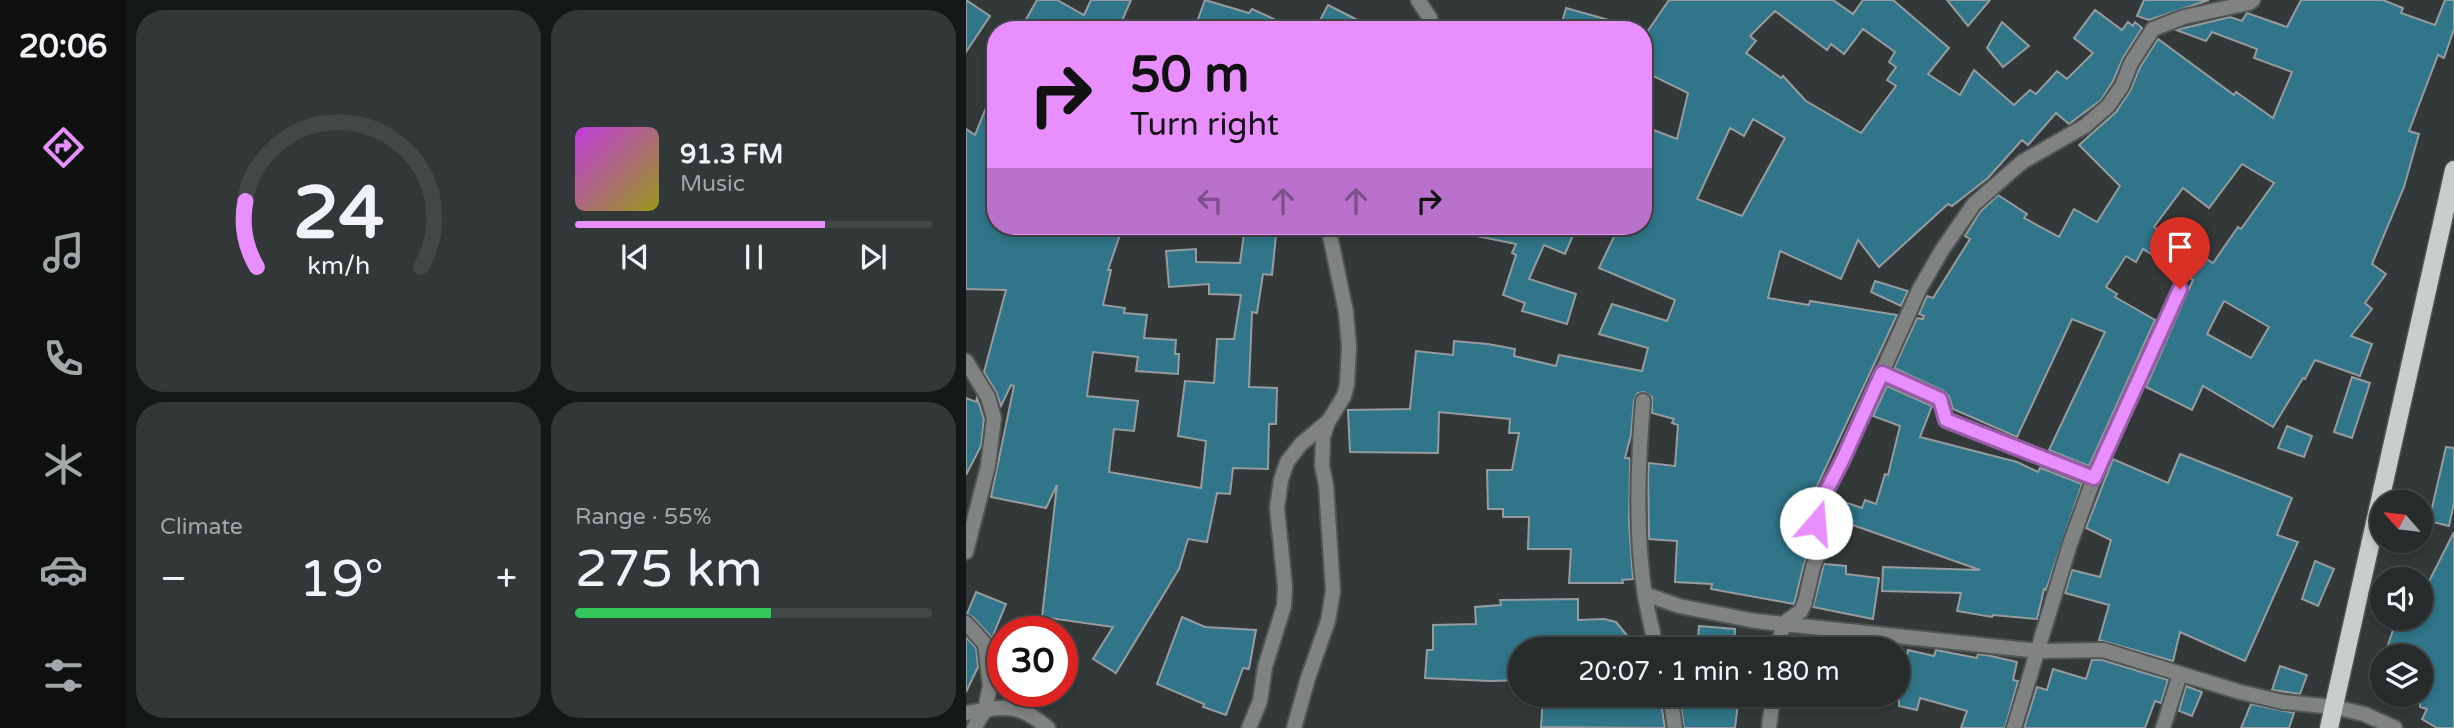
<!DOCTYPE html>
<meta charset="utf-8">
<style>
body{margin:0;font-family:"Varela Round",sans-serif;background:#323737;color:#f1f3f6;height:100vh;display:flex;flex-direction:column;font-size:26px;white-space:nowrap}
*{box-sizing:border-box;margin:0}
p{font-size:23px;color:#a4a7a9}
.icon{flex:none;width:38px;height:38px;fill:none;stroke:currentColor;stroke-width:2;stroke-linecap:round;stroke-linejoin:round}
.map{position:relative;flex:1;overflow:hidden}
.sheet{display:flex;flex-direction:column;gap:10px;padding:10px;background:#151818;width:840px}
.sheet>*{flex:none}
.guide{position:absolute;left:21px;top:21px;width:665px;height:214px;border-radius:28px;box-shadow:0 4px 10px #0003,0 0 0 2px #424747;background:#e88eff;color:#111;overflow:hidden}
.needle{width:46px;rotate:298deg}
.fabs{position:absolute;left:1404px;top:490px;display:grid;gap:14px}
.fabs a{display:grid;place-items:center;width:63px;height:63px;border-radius:50%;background:#262b2b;box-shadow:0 4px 10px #0003,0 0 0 2px #424747;font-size:35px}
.speed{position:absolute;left:21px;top:616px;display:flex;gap:14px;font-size:35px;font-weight:700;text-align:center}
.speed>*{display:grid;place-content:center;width:91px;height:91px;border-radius:50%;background:#262b2b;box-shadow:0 4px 10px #0003,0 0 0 2px #424747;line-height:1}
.speed .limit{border:10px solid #d22;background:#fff;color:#111}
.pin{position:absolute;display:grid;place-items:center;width:60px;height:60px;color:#fff;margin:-72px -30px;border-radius:50% 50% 50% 0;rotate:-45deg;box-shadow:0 0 7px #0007}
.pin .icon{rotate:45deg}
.me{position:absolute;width:77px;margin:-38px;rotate:18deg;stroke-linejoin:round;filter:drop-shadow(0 0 5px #0008)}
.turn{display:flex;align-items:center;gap:24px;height:147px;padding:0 28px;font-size:32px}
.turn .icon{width:91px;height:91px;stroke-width:2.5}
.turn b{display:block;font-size:49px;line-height:60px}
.lanes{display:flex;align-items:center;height:66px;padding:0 28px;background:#0003;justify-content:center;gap:35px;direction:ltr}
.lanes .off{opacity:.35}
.big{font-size:52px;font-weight:600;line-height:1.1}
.sheet .widget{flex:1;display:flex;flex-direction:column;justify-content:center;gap:10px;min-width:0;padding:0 24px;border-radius:28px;background:#323737}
.sheet .dial{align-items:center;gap:0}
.dial svg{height:182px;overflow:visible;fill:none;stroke:#424747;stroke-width:7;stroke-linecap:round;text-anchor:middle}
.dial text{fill:#f1f3f6;stroke:none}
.song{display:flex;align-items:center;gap:21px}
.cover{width:84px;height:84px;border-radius:10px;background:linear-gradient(135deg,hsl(290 70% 55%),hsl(60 70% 35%))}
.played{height:7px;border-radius:4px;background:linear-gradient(90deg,#e88eff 70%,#424747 70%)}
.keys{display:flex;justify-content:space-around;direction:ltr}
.heat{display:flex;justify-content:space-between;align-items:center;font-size:38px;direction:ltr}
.charge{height:10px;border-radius:5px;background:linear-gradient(90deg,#34c759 55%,#424747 0)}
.sheet .tiles{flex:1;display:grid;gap:10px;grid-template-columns:repeat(2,1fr)}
.trip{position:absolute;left:542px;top:637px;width:402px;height:70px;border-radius:35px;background:#262b2b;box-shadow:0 4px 10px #0003,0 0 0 2px #424747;font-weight:600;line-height:70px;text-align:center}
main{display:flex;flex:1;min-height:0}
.tab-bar{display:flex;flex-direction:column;width:126px;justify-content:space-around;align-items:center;background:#0f1111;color:#a4a7a9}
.tab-bar .icon{width:49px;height:49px}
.tab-bar .current{color:#e88eff}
.tab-bar b{font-size:32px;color:#f1f3f6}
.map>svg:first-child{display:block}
.building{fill:#307589;stroke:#969c9e;stroke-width:2;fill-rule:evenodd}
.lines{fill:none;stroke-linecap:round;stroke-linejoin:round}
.minor-casing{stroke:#4f5555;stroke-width:18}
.primary-casing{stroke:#4f5555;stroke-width:21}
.minor{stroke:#818382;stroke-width:14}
.primary{stroke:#c9cecc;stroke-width:18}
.route-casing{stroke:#975ca6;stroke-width:18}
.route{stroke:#e88eff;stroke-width:12}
</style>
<main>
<nav class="tab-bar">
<b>20:06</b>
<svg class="icon current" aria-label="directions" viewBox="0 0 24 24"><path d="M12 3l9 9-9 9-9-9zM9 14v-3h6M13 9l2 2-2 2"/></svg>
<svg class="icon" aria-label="music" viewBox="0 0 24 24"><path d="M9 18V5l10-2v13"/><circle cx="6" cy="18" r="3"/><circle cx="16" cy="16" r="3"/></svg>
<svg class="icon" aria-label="phone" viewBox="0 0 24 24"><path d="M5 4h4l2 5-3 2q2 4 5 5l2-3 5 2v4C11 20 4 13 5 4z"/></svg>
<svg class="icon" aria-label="climate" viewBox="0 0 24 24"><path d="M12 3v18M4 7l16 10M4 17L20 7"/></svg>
<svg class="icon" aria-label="car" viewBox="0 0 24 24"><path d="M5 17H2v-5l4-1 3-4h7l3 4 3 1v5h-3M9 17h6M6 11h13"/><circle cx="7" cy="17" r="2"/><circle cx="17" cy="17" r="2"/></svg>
<svg class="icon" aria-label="filters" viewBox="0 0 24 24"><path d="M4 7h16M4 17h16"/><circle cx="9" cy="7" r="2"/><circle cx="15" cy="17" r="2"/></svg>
</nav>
<section class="sheet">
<div class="tiles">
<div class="widget dial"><svg viewBox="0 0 100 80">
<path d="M14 69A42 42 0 1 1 86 69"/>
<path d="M14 69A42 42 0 0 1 9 40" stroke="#e88eff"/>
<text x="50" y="56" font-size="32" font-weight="700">24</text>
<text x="50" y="72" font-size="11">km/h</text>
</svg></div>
<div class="widget">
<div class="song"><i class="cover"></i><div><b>91.3 FM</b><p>Music</p></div></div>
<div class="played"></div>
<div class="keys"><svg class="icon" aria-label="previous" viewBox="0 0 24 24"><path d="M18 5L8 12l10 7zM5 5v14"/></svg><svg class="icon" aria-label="pause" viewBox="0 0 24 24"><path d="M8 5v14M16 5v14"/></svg><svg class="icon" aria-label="next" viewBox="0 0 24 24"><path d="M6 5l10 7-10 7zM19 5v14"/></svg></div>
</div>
<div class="widget"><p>Climate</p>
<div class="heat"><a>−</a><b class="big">19°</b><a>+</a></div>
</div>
<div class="widget"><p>Range · 55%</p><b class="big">275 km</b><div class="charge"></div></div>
</div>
</section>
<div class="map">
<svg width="1488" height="728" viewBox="0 0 1488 728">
<rect width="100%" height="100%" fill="#333939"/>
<g class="building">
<polygon points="0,0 24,16 0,52"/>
<polygon points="71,0 91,0 118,15 125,0 165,0 152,30 54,30"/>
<polygon points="239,0 283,13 286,9 323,26 323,30 228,30"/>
<path d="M703,0H867L887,14L897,0H927L983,48L962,74L994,95L1008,70L1048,105L1064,90L1070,94L1091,71L1101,79L1127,53L1108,38L1129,10L1156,30L1162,22L1167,26L1169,22L1176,28L1157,58L1147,81L1135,100L1103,124L1090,113L1062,145L1056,140L1022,178L986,206L982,204L913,267L892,240L875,279L814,251L802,298L843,305L844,301L931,315L845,499L841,522L847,541L838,564L828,604L745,589L746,584L709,582L711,541L683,539L682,474L683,463L709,466L712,425L706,423L708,419L686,413V397L678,392L672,393L668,400L665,435L659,458H663L664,461L663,523L667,579L656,580L657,583H603L605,549H562L563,517H537V509H522L521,470H546L553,433H543L544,419L473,412L472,453L384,452L382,410L444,409L450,351L487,355L488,341L522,344L549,349L548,356L590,366L593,355L676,371L682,348L633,334L646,304L701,321L709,300L633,268L653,226H677V126L711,139L722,93L677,71V38ZM809,11L861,50L865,44L878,54L897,29L929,52L923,62L930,67L921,80L930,86L895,133L840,101L817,76L815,78L780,53L790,41L784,36ZM787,119L819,138L776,216L731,199L764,128L778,136Z"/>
<polygon points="981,0 1024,0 1002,26"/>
<polygon points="1178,0 1243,0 1183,20 1171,16"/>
<path d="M1335,0H1417L1437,8L1435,13L1469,25L1479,0H1488V29L1478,58L1472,55L1443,131L1453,134L1438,187L1406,264L1420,274L1399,303L1406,309L1385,336L1406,344L1394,376L1349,360L1339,379L1337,378L1307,427L1237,386L1226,410L1180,387L1227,280L1177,249L1170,262L1160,256L1140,287L1151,294L1149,297L1189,320L1123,466L1083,450L1139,332L1106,319L1051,437L987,409L983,396L978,391L928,368L951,318L957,319L958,316L953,314L961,296L967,298L1004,239L999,236L1014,212L1032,195L1061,214L1058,218L1093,237L1108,209L1131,222L1154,186L1113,145L1150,112L1164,91L1174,67L1192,39L1268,95L1270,92L1307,118L1326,72L1288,58L1291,49L1246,32L1240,41L1210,30L1264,17L1276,21L1281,13L1321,27ZM1276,164L1308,183L1275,229L1272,227L1247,263L1188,227L1217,188L1243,208ZM1258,301L1303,327L1285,358L1241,334Z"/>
<polygon points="362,5 411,30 349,30"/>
<polygon points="600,8 657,24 656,30 594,30"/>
<polygon points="1036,22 1063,46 1037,67 1021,48"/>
<polygon points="29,85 30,226 157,226 142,270 145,270 137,305 159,308 158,313 181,315 178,338 210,340 209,354 213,354 212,374 170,371 172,357 127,352 121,396 172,401 168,431 148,429 143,472 235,488 240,441 212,436 219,381 248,383 251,339 268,339 275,295 243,294 243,284 203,287 200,251 230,249 230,262 274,263 279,226 304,226 303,234 310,235 306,275 297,274 291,313 286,312 283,387 311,388 310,424 303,424 302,469 267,468 264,494 251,493 241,542 222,539 213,569 150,673 127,659 147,627 76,617 91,485 80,508 25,497 48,386 45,385 35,406 30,392 18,372 40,290 0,289 0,129 9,135"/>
<polygon points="505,226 611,226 599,254 578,245 563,279 610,294 601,324 556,311 559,303 537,295 550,255 546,253 550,244 505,235"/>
<polygon points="909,281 942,291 935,306 905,292"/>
<polygon points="1386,377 1404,383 1386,438 1368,432"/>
<polygon points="921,386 966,406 954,437 1051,462 1072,472 1074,468 1080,470 1116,484 1080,590 1078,589 1071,619 1027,615 1026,617 991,611 995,593 916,591 917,567 1014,570 867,518 862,528 860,522 867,498 896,508 899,500 910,504 919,474 922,475 934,426 907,416"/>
<polygon points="0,398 10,402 11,398 18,419 15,446 0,475"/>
<polygon points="1321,426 1346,436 1338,457 1312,448"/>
<polygon points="1480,447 1488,448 1488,503 1483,526 1463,521"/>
<polygon points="1214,454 1326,498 1311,535 1332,542 1279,661 1214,632 1207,661 1133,640 1143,605 1099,593 1106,570 1134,577 1145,540 1120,528 1147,459 1202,483"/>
<polygon points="1488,532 1488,728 1471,728 1456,719 1461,709 1454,707 1454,656 1435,656 1420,651 1431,618 1454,618 1454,599"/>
<polygon points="1349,561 1368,569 1352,606 1336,599"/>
<polygon points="858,564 880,566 880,574 913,578 907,619 847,607"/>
<polygon points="10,592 40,604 26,638 7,617 1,614"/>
<polygon points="612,599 612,620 638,619 650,622 672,649 555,649 555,680 524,681 459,678 461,650 467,650 467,625 510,624 509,607 535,605 534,600"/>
<polygon points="216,617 239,627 290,630 283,669 277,668 260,715 237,707 238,704 191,684"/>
<polygon points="733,626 769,629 768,649 731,649"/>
<polygon points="0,637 10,648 12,667 0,692"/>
<polygon points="942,650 968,656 970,650 1011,658 1012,654 1025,656 1051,662 1047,680 1052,681 1039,728 995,728 1001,711 954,698 951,710 933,706 933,653 941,655"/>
<polygon points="1126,660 1136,660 1202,680 1195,703 1189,701 1179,728 1058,728 1071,687 1081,690 1087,669 1120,679"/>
<polygon points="1314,666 1341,675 1334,694 1306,690"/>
<polygon points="1220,686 1236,692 1226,716 1213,711"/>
<polygon points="577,695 694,696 699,728 575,727"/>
<polygon points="719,695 773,695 769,728 718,728 714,699 719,699"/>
<polygon points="1285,704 1328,713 1323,728 1275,728"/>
</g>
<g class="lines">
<g class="minor-casing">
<g id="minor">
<polyline points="452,0 464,18 466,30"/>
<polyline points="0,361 22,397 28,418 22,466 0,552"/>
<polyline points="916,373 974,399 980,420 1128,478"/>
<path d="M677,401C672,464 669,533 679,596C682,614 687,631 690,649"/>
<polyline points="679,594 713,606 789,621 1072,651 1137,650 1274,692 1317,702 1368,707 1398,714 1429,728"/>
<polyline points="0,623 19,644 24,686 19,710 8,728"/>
<polyline points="811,649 818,623 835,611 839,602 847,567 857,541 850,523 854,503 876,461 953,290 976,250 1008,204 1056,162 1119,126 1142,106 1156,86 1165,63 1187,29 1218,17 1283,3 1287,0"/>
<polyline points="704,695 709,728"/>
<path d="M0,713C38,707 50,701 82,728"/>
<polyline points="283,728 294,701 299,667 318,606 319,587 311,508 315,480 321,462 335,444 361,422"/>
<polyline points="328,728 342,678 362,621 367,591 360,485 356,466 357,437 362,422 378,396 381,385 383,347 380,312 362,226"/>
<polyline points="803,728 807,695"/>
<polyline points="1048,728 1104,544 1128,478 1214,289"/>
<polyline points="1197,728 1214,674"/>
</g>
</g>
<g class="primary-casing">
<polyline id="primary" points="1363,728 1488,170"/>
</g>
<use href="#minor" class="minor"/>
<use href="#primary" class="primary"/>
</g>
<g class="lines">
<g class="route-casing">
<polyline id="route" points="850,523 854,503 876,461 916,373 974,399 980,420 1128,478 1214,289"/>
</g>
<use href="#route" class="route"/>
</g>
</svg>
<div class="fabs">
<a><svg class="needle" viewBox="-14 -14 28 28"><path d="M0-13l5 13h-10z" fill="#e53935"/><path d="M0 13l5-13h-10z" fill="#a4a7a9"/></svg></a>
<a><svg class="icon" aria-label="sound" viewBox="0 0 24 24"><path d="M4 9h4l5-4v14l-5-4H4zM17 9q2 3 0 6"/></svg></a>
<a><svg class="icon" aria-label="layers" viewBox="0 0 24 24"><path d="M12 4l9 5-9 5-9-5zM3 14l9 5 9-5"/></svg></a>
</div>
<div class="speed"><div class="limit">30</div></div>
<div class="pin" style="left:1214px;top:289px;background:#d93025"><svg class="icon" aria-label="arrive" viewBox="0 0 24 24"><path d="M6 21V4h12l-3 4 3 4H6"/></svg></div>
<svg class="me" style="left:850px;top:523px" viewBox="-20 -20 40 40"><circle r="19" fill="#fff"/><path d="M0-13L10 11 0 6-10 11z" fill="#e88eff"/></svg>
<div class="trip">20:07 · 1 min · 180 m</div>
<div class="guide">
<div class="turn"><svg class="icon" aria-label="right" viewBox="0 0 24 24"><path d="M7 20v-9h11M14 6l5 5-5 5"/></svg><div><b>50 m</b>Turn right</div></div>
<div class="lanes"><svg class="icon off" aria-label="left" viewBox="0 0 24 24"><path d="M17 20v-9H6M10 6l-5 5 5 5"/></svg><svg class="icon off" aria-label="ahead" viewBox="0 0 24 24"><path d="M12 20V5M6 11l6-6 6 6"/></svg><svg class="icon off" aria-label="ahead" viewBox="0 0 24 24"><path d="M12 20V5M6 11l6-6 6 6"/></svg><svg class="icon" aria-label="right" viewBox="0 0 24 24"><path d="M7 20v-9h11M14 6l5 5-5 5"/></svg></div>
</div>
</div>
</main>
